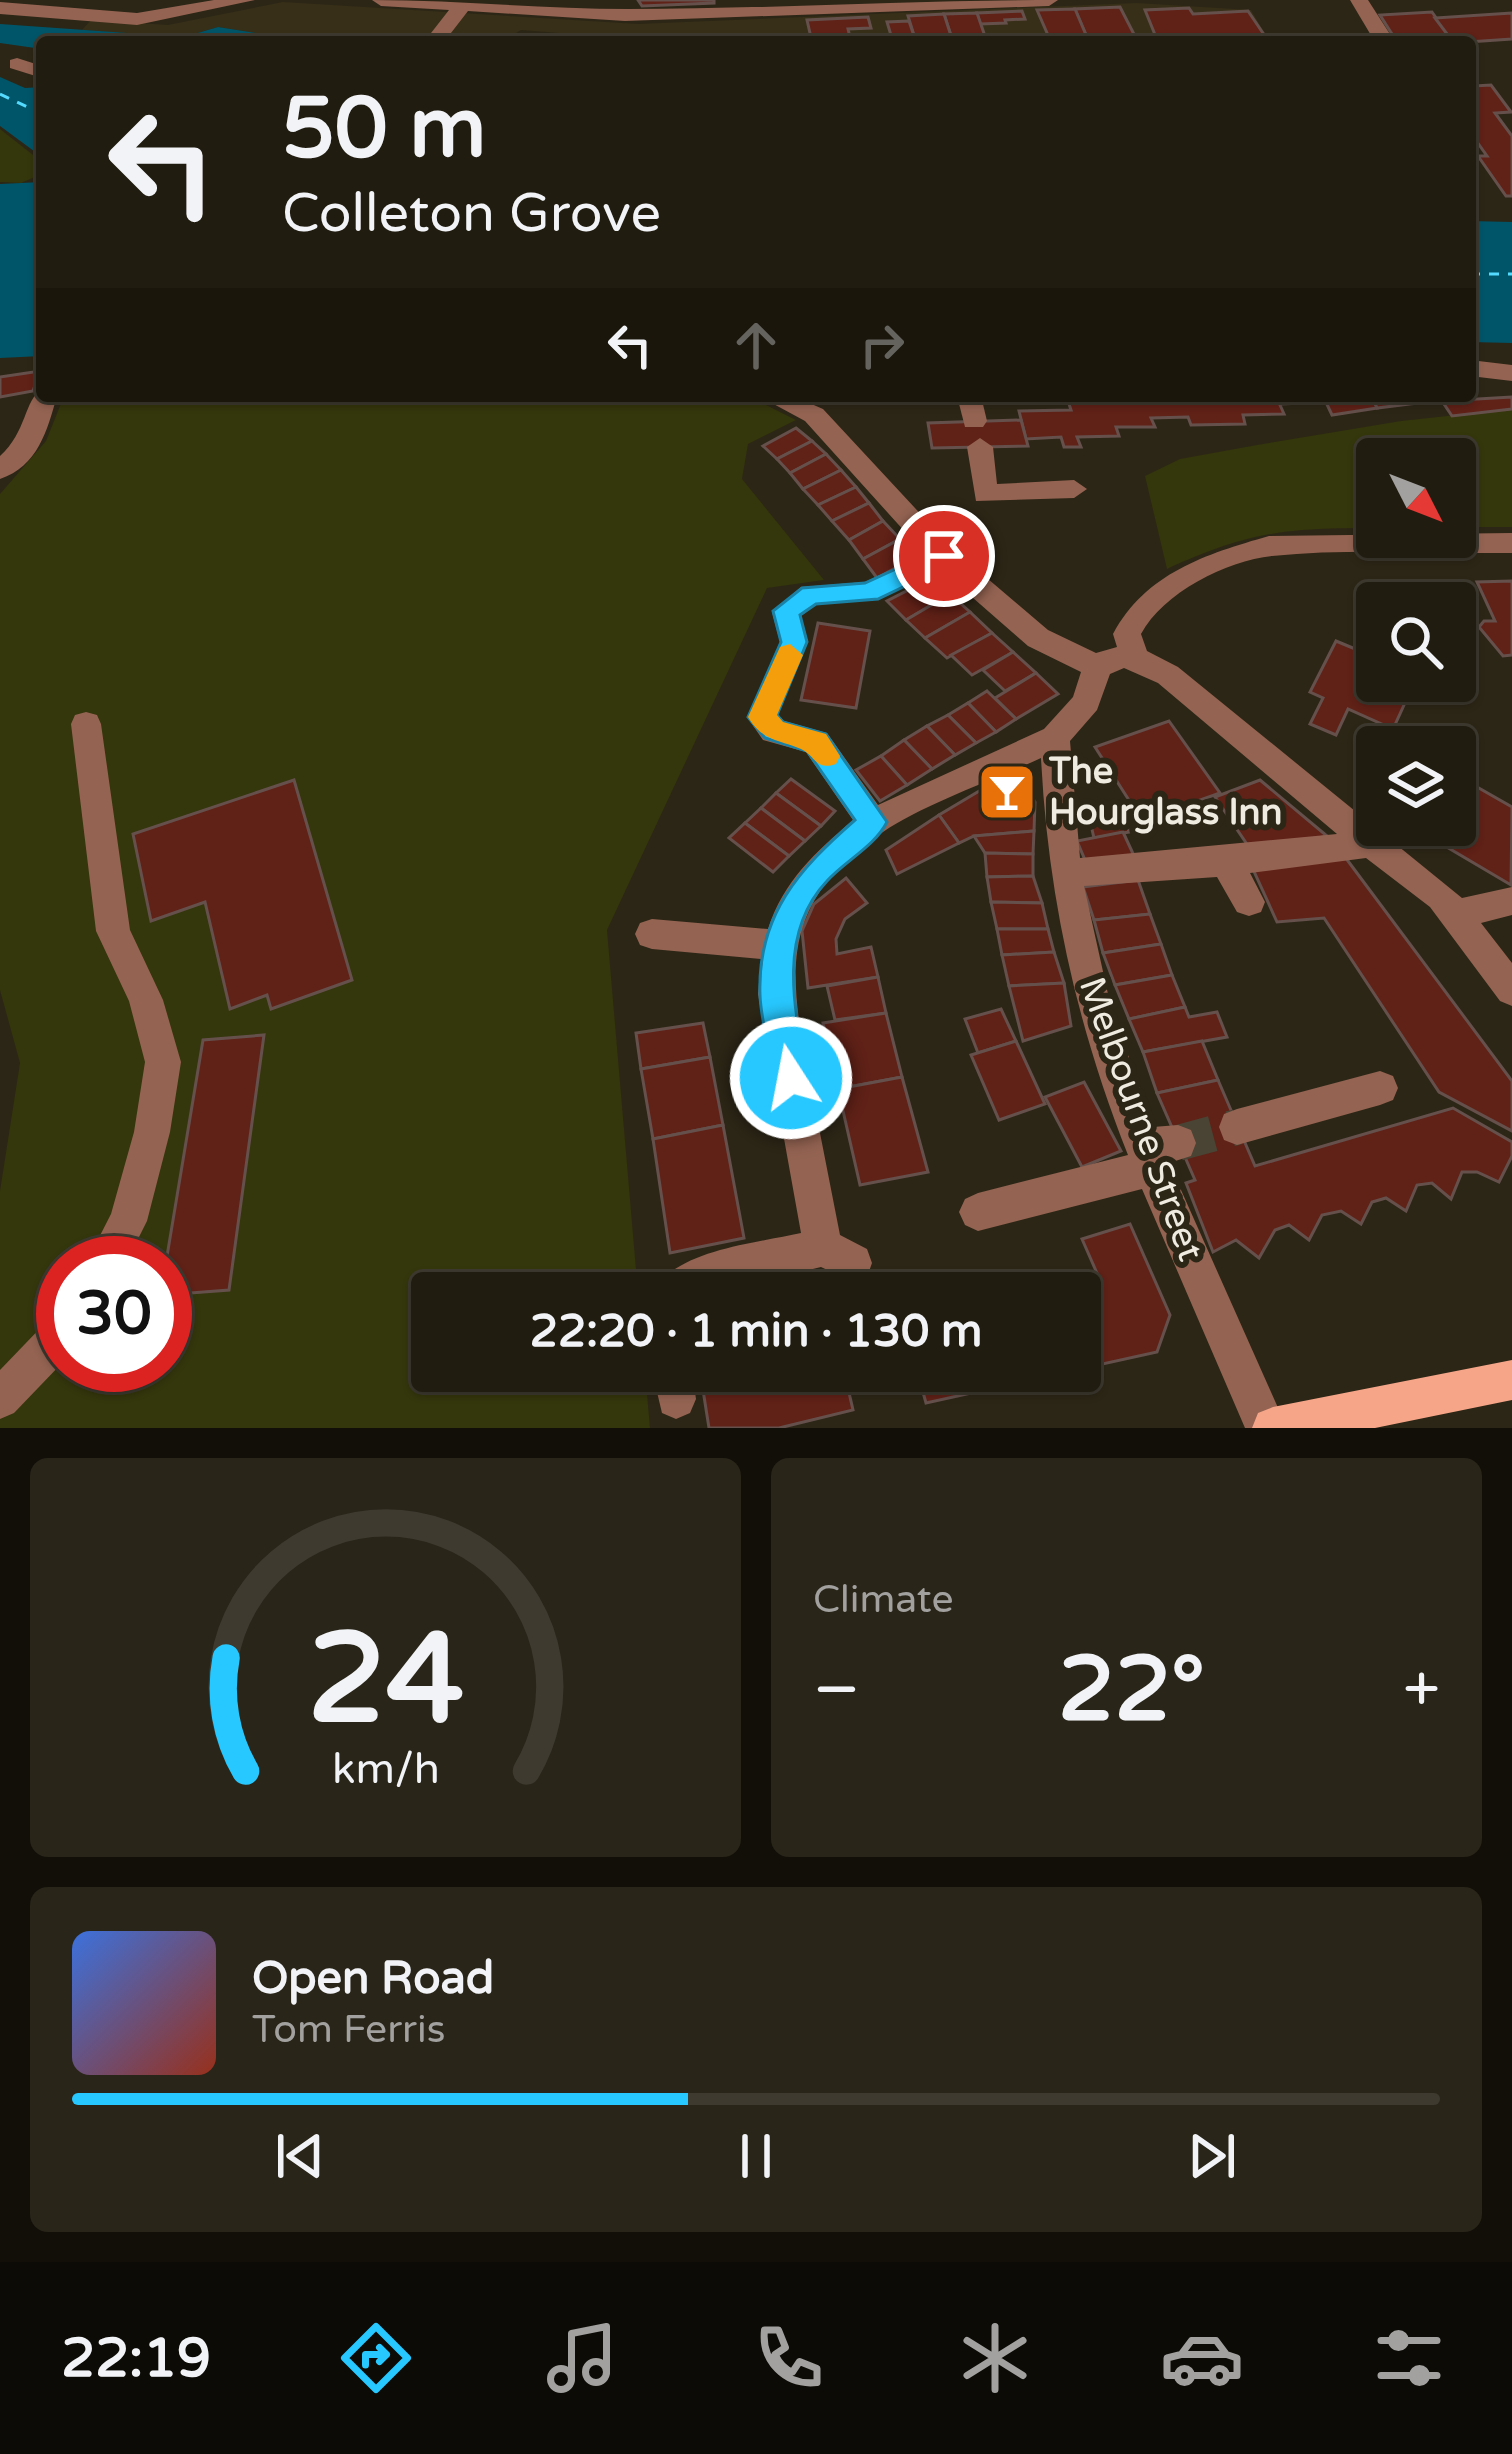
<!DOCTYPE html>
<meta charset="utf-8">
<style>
body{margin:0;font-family:"Varela Round",sans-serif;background:#292519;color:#f1f3f6;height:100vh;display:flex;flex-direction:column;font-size:45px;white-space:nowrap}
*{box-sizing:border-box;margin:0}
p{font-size:39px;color:#a2a19f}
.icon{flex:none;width:66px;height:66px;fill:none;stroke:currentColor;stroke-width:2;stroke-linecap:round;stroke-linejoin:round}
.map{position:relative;height:1428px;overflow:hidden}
.sheet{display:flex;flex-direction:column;gap:30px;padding:30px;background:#120f09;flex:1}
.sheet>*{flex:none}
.hud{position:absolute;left:36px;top:36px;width:1440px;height:366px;border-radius:12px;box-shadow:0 3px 9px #0004,0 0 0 3px #3e3a30;background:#211c10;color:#f1f3f6;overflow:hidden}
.needle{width:78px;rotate:132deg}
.fabs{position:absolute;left:1356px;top:438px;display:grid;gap:24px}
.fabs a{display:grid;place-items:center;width:120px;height:120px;border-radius:12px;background:#211c10;box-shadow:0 3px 9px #0004,0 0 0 3px #3e3a30;font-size:60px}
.speed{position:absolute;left:36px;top:1236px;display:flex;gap:24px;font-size:60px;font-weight:700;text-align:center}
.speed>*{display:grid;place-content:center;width:156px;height:156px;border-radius:50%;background:#211c10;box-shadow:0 3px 9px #0004,0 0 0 3px #3e3a30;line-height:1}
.speed .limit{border:18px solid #d22;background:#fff;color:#111}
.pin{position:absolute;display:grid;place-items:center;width:102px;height:102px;color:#fff;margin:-51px;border:6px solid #fff;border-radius:50%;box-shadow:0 3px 12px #0007}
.me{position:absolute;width:132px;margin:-66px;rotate:349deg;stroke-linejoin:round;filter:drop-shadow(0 0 9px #0008)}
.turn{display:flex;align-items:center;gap:42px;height:252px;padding:0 48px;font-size:54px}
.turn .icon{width:156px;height:156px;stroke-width:2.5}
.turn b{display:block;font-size:84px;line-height:102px}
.lanes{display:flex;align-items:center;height:114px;padding:0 48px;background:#0003;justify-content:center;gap:60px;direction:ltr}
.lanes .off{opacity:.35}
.big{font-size:90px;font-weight:700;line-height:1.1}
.sheet .card{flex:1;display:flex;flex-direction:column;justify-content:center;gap:18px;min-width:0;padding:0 42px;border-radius:18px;background:#292519}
.sheet .dial{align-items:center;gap:0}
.dial svg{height:312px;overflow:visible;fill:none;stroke:#3e3a30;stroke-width:7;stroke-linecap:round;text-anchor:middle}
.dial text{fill:#f1f3f6;stroke:none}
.song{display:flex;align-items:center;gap:36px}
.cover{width:144px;height:144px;border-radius:18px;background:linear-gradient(135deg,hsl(220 70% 55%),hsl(10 70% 35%))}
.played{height:12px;border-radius:6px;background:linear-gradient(90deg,#27c8ff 45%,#3e3a30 45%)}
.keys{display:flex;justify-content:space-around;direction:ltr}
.heat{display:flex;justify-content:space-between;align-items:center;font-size:66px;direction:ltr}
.sheet .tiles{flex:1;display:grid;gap:30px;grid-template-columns:1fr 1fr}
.card:last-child{grid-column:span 2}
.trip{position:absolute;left:411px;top:1272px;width:690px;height:120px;border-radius:12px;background:#211c10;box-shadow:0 3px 9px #0004,0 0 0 3px #3e3a30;font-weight:700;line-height:120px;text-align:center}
.dock{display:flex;height:192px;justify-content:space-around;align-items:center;background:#0d0b06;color:#a2a19f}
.dock .icon{width:84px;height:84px}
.dock .on{color:#27c8ff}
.dock b{font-size:54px;color:#f1f3f6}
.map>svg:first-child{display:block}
.built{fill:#372f18}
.green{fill:#34360c;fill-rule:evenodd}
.water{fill:#005568}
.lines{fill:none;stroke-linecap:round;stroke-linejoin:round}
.ferry{stroke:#54dafe;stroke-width:3;stroke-dasharray:10 9;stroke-linecap:butt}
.building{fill:#602117;stroke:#65504c;stroke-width:3}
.minor-tunnel{stroke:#494434;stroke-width:36;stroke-dasharray:36 18;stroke-linecap:butt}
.minor{fill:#946352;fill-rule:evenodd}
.major{fill:#f7a589;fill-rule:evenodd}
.route{fill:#27c8ff;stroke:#1982a6;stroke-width:3}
.slow{fill:#f59e0b}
.labels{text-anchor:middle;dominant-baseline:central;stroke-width:12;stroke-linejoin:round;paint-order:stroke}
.poi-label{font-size:36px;font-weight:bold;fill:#efebe1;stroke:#2c2616;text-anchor:start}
.street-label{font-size:36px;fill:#efebe1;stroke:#2c2616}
</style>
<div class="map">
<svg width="1512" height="1428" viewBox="0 0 1512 1428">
<rect width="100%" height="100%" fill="#2c2616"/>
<polygon class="built" points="283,2 638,24 1137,3 1251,10 1270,42 564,42 559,33 521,30 500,42 314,42 218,27 184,37 82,30 91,20 168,25"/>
<g class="green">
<polygon points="0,129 42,162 42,174 21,183 0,182"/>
<path d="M64,396H748L796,420L748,444L742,479L824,580L767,588L607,930L638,1293H432V1371H645L650,1428H0V1191L20,1063L0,990V494L46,441ZM63,1263H165V1365H63Z"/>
<path d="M1512,409V527H1455V459H1377V528C1288,528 1250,531 1167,569L1145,476L1180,459L1257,445L1401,421Z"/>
</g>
<g class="water">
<polygon points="0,24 184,37 218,27 314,42 42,42 42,49 0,43"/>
<polygon points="0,77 25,88 42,87 42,157 0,126"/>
<polygon points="42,182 42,356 0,358 0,184"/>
<polygon points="1470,221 1512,222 1512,343 1470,342"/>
</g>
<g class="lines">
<g class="ferry">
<polyline points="0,94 42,114"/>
<polyline points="1470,274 1512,274"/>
</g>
</g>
<g class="building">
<polygon points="638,0 714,0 714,3 642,6"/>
<polygon points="1120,7 1138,42 1089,42 1075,9"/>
<polygon points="1189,8 1193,14 1248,11 1269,42 1158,42 1145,10"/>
<polygon points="1075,9 1089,42 1051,42 1037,10"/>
<polygon points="1022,11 1025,19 1005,20 1006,23 980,24 977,13"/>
<polygon points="1432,12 1453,42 1397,42 1380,15"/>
<polygon points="977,13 987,42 953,42 944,14"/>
<polygon points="1512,13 1512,39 1468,42 1453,42 1435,18"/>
<polygon points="944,14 953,42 916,42 908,16"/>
<polygon points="868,17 871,28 848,29 851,41 812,42 807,20"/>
<polygon points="909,21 916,42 893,42 887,22"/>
<polygon points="1470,81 1474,86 1491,85 1511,112 1495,113 1512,136 1512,196 1506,196 1478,156 1487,156 1470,132"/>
<polygon points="40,371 33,391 0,397 0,377"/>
<polygon points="1144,396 1276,396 1284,414 1243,415 1245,424 1191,425 1188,417 1151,418 1155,427 1116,427 1119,436 1077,437 1081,447 1064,447 1061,437 1026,439 1019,411 1071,410 1068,401 1145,399"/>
<polygon points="1276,396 1323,396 1325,402 1281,404"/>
<polygon points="1323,396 1372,396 1377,408 1332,415"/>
<polygon points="1372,396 1438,396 1441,400 1377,408"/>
<polygon points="1512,397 1512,409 1452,416 1442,401"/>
<polygon points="1021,420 1028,446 932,448 928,423"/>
<polygon points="796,428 812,441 777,459 763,446"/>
<polygon points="812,441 826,454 790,473 777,459"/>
<polygon points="826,454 841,470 803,489 790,473"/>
<polygon points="841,470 856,487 818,505 803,489"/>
<polygon points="856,487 869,503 832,521 818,505"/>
<polygon points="869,503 883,521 849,540 832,521"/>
<polygon points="883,521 900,539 863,559 849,540"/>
<polygon points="900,539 915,557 877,578 863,559"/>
<polygon points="932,578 950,594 906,620 887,601"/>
<polygon points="1512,581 1512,655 1503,656 1479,627 1484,621 1495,621 1477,582"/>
<polygon points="950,594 970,612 925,638 906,620"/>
<polygon points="970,612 992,633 947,658 925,638"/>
<polygon points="818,623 870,631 856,708 801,700"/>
<polygon points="992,633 1013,652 972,675 951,655"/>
<polygon points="1336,641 1377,658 1377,681 1415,681 1393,729 1348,709 1336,735 1310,724 1323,698 1310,692"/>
<polygon points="1013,652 1036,673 1005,691 983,670"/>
<polygon points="1036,673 1058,694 1016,719 995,698"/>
<polygon points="987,691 1016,719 996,732 968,703"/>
<polygon points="968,703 996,732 976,743 948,715"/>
<polygon points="948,715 976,743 955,755 927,726"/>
<polygon points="1169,721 1220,793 1186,805 1192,815 1148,830 1095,747"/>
<polygon points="927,726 955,755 932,769 904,740"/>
<polygon points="904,740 932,769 907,785 881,756"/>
<polygon points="881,756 907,785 880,801 856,770"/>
<polygon points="1456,775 1512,807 1511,885 1418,830 1422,825 1455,825"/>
<polygon points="791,779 835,811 821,826 776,793"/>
<polygon points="294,780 352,980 271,1009 267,995 230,1009 205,902 151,921 133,834"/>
<polygon points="1260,780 1327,836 1253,853 1215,797"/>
<polygon points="996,781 1015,783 1030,793 1035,802 1034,831 974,836 959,843 939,815"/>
<polygon points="776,793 821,826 805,841 761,808"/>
<polygon points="1122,807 1129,832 1094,838 1087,808"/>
<polygon points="761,808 805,841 789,856 745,823"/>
<polygon points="939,815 959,843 897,874 886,850"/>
<polygon points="745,823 789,856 773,872 729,838"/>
<polygon points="1034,831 1033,854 985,853 974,836"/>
<polygon points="1123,832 1135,858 1088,867 1077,841"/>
<polygon points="985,853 1033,854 1033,876 987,877"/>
<polygon points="1345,857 1512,1081 1512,1131 1439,1092 1324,918 1277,922 1252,867"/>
<polygon points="1033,876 1042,903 991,902 987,877"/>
<polygon points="846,878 867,903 845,919 836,939 837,954 871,947 878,977 808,988 802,931 814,904"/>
<polygon points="1138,880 1150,914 1094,920 1083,887"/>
<polygon points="991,902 1042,903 1048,929 997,929"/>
<polygon points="1150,914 1161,944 1103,953 1094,920"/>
<polygon points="997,929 1048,929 1054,952 1002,955"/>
<polygon points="1161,944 1172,975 1115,985 1103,953"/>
<polygon points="1054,952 1064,983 1009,986 1002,955"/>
<polygon points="1172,975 1185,1007 1129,1019 1115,985"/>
<polygon points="878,977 886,1013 835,1020 827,986"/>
<polygon points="1064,983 1071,1026 1023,1041 1009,986"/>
<polygon points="1185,1007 1189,1017 1217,1012 1227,1037 1143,1052 1129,1019"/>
<polygon points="1001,1009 1016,1041 978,1053 965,1019"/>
<polygon points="886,1013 902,1077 838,1089 823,1023"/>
<polygon points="703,1023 710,1057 641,1069 636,1033"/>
<polygon points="264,1035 229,1290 165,1295 165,1268 203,1040"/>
<polygon points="1016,1041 1045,1104 999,1120 971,1055"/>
<polygon points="1202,1041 1218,1080 1157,1093 1143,1052"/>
<polygon points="710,1057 723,1125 653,1139 641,1069"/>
<polygon points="902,1077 928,1172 860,1185 838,1089"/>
<polygon points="1218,1080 1255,1166 1453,1108 1512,1142 1512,1156 1499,1182 1477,1172 1462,1172 1451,1199 1432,1183 1417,1185 1406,1211 1386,1198 1372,1202 1361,1224 1341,1211 1322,1215 1309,1240 1289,1225 1275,1230 1259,1258 1236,1240 1213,1252 1186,1183 1195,1180 1157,1093"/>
<polygon points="1084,1082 1121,1151 1082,1167 1045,1097"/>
<polygon points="723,1125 744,1238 670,1253 653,1139"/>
<polygon points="1130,1224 1170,1315 1157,1352 1080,1369 1080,1293 1040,1293 1100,1280 1082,1239"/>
<polygon points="700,1371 844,1371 853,1410 779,1428 709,1428"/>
<polygon points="917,1371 1072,1371 926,1403"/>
</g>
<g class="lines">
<polyline class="minor-tunnel" points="1178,1143 1237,1127"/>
<g class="minor">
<polygon points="214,0 255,0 137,25 0,14 0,2 137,13"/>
<path d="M372,0C457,0 543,9 628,9C771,9 915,0 1058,0L1049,6L625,21L468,11L444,42H424L449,10L381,6Z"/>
<polygon points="1350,0 1368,0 1395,42 1375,42"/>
<polygon points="17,58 42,66 42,78 10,68 10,60"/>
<polygon points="1470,360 1512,365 1512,381 1470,376"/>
<path d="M42,389V396H57C47,431 38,466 0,479V456C27,432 24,400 42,389Z"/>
<path d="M759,396H793L823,409L954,550L1048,630L1096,653L1117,647L1113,634C1146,573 1206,554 1269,536L1512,533V553C1433,554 1351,548 1272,556C1226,561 1163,593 1141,634L1147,651L1178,667L1462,898L1512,887V915L1481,923L1512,963V1006L1500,1001L1430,907L1366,858L1250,873L1265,902L1261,912L1249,916L1237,912L1217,877L1084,886L1110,1003L1153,1127L1178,1125L1191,1130L1196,1143L1191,1156L1169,1163L1287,1428H1245L1142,1189L978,1231L965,1225L959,1212L965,1199L978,1193L1128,1155C1077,1026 1048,898 1041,758C994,780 924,804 883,832C778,903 788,972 810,1082C820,1133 830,1184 840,1235L867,1249L872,1263L867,1277L853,1282L821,1267L714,1293H654C672,1250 758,1243 801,1233L758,994L761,959L652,949L640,945L635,934L640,923L652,919L768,929C784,880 815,853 853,820L806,752L763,740L747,717L780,642L772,612L801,587L865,582L925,554L805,421ZM941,570L1028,646L1081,672L1073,697L1044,729L878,805L827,733L784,721L778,715L808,642L801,616L817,604L878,599ZM1124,668L1158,683L1337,834L1080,858L1070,741L1097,710L1110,674Z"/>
<polygon points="957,396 981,396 987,421 983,427 965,427"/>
<polygon points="980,438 993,447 997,484 1074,480 1087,489 1074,498 976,501 967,447"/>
<polygon points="86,712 97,715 101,724 130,930 163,1000 181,1062 170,1132 147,1221 126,1263 86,1263 111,1214 134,1132 145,1062 129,1001 96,931 71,724 75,715"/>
<polygon points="1380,1071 1393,1076 1398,1088 1393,1100 1380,1105 1237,1145 1224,1140 1219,1127 1224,1114 1237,1109"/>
<polygon points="63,1313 63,1362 14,1413 0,1419 0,1370 49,1319"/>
<polygon points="652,1371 692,1371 696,1399 690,1413 676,1419 662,1413"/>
</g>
<polygon class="major" points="1512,1360 1512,1400 1375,1428 1252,1428 1258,1413 1273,1407"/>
</g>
<path class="route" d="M944,547L956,556L953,563L878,599L816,604L800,615L807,642L777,715L783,722L826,734L887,822C875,846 845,861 827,881C776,935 795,1013 808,1078L803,1089L791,1094L780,1089L775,1078C770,1051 761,1022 760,995C757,915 799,869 855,820L807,751L765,738L748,717L781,642L773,611L802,588L865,583Z"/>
<path class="slow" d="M790,644L803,655L777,715L783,722L826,734L840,756L836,764C815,771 816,756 801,749C778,739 762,741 748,717L780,647Z"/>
<defs>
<g id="bar-square" transform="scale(3)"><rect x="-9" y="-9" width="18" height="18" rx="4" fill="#e8710a" stroke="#2c2616"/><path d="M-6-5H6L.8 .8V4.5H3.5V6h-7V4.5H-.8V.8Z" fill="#fff"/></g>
</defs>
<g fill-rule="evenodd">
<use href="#bar-square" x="1007" y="792"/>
</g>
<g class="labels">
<g class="poi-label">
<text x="1049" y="771">The<tspan x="1049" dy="41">Hourglass Inn</tspan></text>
</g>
<g class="street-label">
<text transform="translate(1141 1119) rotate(70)">Melbourne Street</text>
</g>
</g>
</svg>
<div class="fabs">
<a><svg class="needle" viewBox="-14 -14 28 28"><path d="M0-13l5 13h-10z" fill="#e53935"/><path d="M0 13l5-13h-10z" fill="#a2a19f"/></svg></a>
<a><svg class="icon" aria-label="search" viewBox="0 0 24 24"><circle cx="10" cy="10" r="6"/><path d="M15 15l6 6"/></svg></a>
<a><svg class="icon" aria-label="layers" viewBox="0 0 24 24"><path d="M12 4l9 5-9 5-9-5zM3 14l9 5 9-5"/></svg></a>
</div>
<div class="speed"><div class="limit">30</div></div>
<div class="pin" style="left:944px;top:556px;background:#d93025"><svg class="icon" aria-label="arrive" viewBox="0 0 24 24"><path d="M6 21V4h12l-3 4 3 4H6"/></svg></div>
<svg class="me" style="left:791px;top:1078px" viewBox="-20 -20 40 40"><circle r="17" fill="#27c8ff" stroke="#fff" stroke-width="3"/><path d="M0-11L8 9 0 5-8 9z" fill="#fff"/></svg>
<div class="trip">22:20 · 1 min · 130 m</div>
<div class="hud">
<div class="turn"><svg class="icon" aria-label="left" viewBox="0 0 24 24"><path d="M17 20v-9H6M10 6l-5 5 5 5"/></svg><div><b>50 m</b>Colleton Grove</div></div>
<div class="lanes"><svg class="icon" aria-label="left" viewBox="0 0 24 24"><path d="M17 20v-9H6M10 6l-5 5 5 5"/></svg><svg class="icon off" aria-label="ahead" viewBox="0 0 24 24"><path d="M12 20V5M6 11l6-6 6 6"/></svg><svg class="icon off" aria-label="right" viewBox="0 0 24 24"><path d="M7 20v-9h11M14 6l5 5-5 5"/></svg></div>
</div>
</div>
<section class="sheet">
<div class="tiles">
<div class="card dial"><svg viewBox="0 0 100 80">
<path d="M14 69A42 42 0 1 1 86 69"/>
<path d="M14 69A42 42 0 0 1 9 40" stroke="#27c8ff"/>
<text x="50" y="56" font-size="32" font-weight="700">24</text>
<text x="50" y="72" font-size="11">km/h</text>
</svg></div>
<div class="card"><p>Climate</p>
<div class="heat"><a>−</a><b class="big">22°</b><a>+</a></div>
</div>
<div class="card">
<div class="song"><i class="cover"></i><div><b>Open Road</b><p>Tom Ferris</p></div></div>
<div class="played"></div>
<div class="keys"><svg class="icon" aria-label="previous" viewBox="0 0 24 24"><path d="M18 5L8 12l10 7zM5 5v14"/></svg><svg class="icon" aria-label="pause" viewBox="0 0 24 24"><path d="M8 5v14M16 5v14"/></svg><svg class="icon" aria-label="next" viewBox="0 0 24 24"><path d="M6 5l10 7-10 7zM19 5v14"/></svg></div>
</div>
</div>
</section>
<nav class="dock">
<b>22:19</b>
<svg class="icon on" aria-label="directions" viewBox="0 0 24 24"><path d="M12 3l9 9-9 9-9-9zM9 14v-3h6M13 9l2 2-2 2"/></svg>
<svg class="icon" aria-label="music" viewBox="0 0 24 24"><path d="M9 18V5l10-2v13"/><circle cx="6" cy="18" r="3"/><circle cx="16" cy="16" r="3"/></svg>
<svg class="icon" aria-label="phone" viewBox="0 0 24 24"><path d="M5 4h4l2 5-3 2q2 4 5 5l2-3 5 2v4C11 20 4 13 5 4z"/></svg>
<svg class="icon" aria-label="climate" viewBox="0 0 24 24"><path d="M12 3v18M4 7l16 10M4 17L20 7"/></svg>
<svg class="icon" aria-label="car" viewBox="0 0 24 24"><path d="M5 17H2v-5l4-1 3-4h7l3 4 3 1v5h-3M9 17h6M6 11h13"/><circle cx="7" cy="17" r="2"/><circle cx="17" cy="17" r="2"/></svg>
<svg class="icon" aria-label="filters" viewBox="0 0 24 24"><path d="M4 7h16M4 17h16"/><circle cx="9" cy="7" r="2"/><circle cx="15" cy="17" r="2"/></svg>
</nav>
